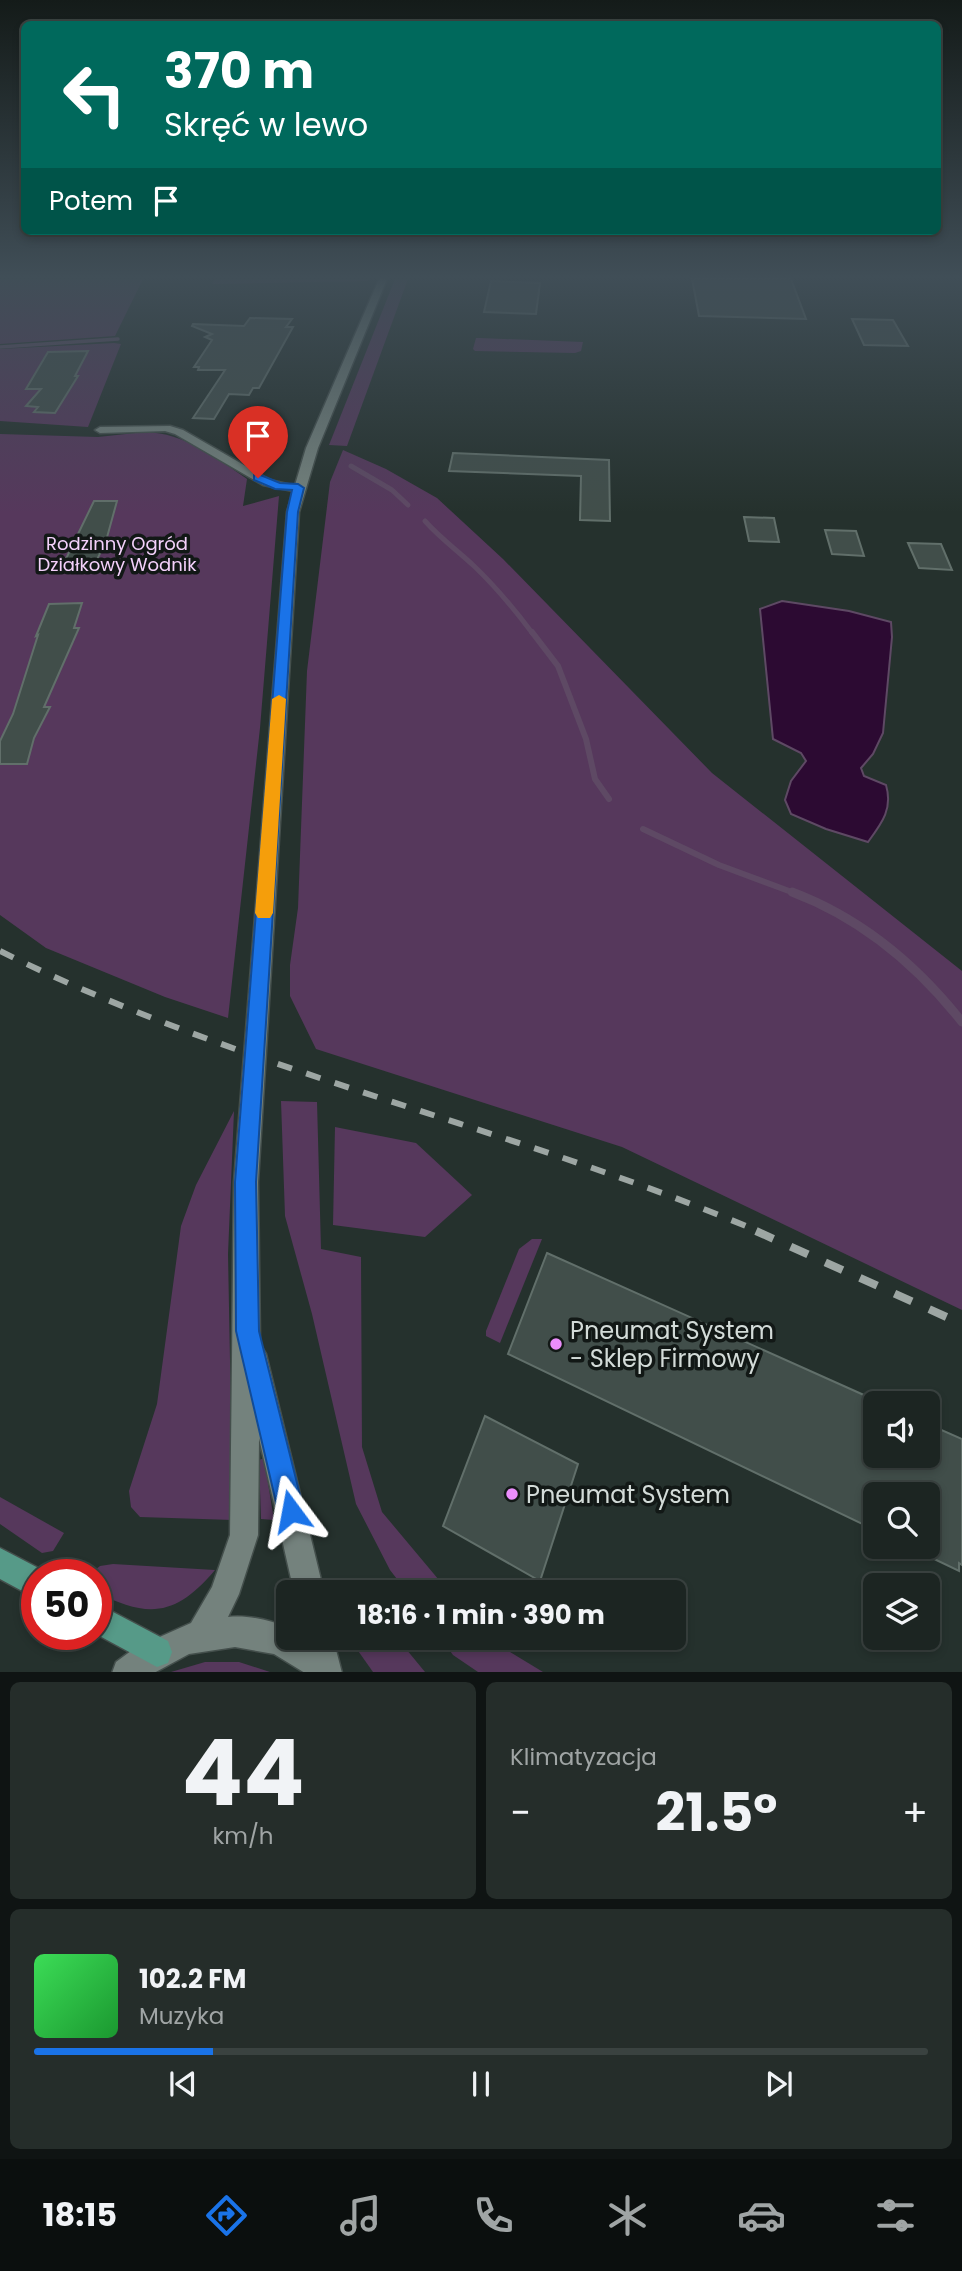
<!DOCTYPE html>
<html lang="pl">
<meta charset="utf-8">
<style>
body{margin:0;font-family:Poppins,sans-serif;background:#252d2a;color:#f1f3f6;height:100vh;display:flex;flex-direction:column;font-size:26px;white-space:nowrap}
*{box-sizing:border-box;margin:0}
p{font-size:23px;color:#a0a5a5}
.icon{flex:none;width:38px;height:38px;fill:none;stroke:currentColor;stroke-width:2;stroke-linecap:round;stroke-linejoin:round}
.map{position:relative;height:1672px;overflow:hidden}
.drawer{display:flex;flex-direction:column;gap:10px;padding:10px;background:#0f1413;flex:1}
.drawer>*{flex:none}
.hud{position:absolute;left:21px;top:21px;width:920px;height:214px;border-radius:10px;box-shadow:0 4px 10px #0003,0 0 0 2px #3a4240;background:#00695c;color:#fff;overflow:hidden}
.buttons{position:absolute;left:863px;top:1391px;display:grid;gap:14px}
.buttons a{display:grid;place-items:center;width:77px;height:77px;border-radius:10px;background:#1c2522;box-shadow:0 4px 10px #0003,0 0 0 2px #3a4240;font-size:35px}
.speed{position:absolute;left:21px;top:1559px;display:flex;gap:14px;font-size:35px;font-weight:700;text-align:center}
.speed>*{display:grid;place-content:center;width:91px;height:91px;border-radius:50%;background:#1c2522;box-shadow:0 4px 10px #0003,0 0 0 2px #3a4240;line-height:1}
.speed .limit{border:10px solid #d22;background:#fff;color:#111}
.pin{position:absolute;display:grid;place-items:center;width:60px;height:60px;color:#fff;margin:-72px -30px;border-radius:50% 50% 50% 0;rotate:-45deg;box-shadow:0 0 7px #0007}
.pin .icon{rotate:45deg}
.me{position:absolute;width:77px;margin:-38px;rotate:347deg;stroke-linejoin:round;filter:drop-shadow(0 0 5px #0008)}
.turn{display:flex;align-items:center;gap:24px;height:147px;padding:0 28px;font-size:32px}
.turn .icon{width:91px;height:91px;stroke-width:2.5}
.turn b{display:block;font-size:49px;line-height:60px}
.then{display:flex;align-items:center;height:66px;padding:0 28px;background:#0003;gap:14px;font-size:26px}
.big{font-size:52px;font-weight:700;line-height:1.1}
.drawer .card{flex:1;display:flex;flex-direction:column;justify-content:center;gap:10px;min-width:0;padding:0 24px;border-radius:10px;background:#252d2a}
.drawer .dial{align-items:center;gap:0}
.dial b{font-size:91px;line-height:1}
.song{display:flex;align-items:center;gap:21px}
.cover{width:84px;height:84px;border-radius:10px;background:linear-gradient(135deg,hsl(130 70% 55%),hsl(130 70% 35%))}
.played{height:7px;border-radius:4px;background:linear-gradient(90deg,#1a73e8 20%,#3a4240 20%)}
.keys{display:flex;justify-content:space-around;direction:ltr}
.heat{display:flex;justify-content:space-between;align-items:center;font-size:38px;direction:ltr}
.drawer .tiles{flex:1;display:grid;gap:10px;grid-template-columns:1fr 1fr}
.card:last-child{grid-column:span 2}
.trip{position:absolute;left:276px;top:1580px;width:410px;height:70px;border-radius:10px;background:#1c2522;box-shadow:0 4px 10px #0003,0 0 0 2px #3a4240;font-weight:700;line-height:70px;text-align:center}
.menu{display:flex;height:112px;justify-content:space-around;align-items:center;background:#0b0f0e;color:#a0a5a5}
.menu .icon{width:49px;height:49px}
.menu .on{color:#1a73e8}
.menu b{font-size:32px;color:#f1f3f6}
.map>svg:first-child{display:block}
.green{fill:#56385c}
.water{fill:#2c0a32;stroke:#5e4964;stroke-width:2}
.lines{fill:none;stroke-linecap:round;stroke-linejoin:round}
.stream-far3{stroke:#5e4964;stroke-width:3.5}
.stream-far2{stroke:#5e4964;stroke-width:5}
.stream-far1{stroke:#5e4964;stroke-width:6}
.stream{stroke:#5e4964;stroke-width:9}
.building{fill:#414e4a;stroke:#616f6a;stroke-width:2}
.minor-casing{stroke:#444f4c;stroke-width:3}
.secondary-casing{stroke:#444f4c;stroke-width:3}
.primary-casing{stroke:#444f4c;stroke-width:3}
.minor{fill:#74827d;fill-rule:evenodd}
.secondary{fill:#74827d;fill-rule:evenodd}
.primary{fill:#569a88;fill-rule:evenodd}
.rail-far1{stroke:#9da6a3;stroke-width:6;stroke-dasharray:15 15;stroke-linecap:butt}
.rail{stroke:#9da6a3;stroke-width:8;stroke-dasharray:19 19;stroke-linecap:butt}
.route{fill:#1a73e8;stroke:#114b97;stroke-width:2}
.slow{fill:#f59e0b}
.poi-dot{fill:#eb8dfc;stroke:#121816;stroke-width:2.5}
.labels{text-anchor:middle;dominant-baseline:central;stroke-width:7;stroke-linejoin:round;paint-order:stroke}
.far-park-label{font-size:18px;fill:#f4d1fb;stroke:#121816}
.near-poi-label{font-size:24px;fill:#d3dbd8;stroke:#121816;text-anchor:start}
</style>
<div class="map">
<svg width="962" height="1673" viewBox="0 0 962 1673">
<rect width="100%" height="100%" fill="#25312d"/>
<g class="green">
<polygon points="0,279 143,279 115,336 0,344"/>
<polygon points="214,279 369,279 368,281 212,284"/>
<polygon points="395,279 408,279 347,446 329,445"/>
<polygon points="476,338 480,338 583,342 581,351 575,353 475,351 473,349"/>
<polygon points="114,343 121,344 88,427 0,421 0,349"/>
<path d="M145,432C185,433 215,457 247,479L243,506L279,496L260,728L228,1018L165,997L46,948L0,915V434L98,437Z"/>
<polygon points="343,450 386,469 437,498 503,559 712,773 962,971 962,1310 622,1147 316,1049 290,996 290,965 298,908 307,671 330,482"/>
<polygon points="281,1101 317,1102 321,1249 361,1257 362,1447 382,1512 449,1592 407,1592 390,1570 356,1504 312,1314 285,1216"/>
<polygon points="234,1111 228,1254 233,1520 140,1517 131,1507 129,1491 157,1404 181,1226 196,1185"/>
<polygon points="335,1127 416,1143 472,1195 425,1237 333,1225"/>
<polygon points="532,1239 542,1239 500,1343 486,1336 486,1331 519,1249"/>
<polygon points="264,1458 274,1520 261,1519 259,1460"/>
<polygon points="0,1497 64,1533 53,1551 42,1553 0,1524"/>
<path d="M113,1564L215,1570C176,1616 149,1619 96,1592V1575H89L100,1566Z"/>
<polygon points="349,1638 397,1638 425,1672 373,1672"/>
<polygon points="441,1638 487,1638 543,1672 478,1672 453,1655"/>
<polygon points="205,1662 239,1662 270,1672 171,1672"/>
</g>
<path class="water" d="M782,601L849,611L891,622L892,637L883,733L873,754L861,768L864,776L886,785C893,809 882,823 868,842L826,829L791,814L785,800L791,781L806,761L801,753L773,739L760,609Z"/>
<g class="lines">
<polyline class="stream-far3" points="0,347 118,339"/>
<g class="stream-far2">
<polyline points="351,466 392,490 408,505"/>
<path d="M425,521C440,538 458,551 474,566C496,587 515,610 533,634"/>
</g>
<g class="stream-far1">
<polyline points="532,632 558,666 586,739 595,779 609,799"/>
<polyline points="643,829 719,865 797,894"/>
</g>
<path class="stream" d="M792,892C861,918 917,965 962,1022"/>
</g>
<g class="building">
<polygon points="692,279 791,279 806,319 699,316"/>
<polygon points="491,281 540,283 536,314 484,312"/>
<polygon points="250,318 292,319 286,327 293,327 259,388 253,388 249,395 229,394 214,419 193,418 225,370 198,370 199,367 194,367 212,340 205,337 212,334 192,326 193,324 244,326"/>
<polygon points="852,319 893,320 908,346 864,345"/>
<polygon points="88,351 75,376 78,376 55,413 34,412 38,407 26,406 41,389 26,389 48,352"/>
<polygon points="453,453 609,460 610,521 580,520 581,476 449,471"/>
<polygon points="94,501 117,501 106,541 94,566 62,567"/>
<polygon points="744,517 774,518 779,542 749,541"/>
<polygon points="825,530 856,531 864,556 832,554"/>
<polygon points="908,543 941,544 952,570 919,568"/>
<polygon points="82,603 74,628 79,628 44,707 50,707 34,738 27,764 0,764 0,741 13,714 38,635 36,636 49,604"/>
<polygon points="547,1253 875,1400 875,1456 928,1456 928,1424 962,1439 962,1565 959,1563 959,1571 928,1556 928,1494 875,1494 875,1530 508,1354"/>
<polygon points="485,1416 578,1464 540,1581 443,1526"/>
</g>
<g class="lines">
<g class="minor-casing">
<polygon id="minor" points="170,426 183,430 270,480 304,488 298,492 263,485 175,434 165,431 100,433 95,430 100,427"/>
</g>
<g class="secondary-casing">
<path id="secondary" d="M379,279H387L318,448L299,512L258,1182L260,1344L266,1354L324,1592H294L259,1438L258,1535L239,1594L228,1617C249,1615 270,1620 289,1628V1638H333L342,1673H305L274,1654L235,1647L189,1654L154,1673H112L116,1662L135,1648L191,1623L212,1587L230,1535L234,1182L287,512L306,448Z"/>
</g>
<g class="primary-casing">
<g id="primary">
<polygon points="0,1548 48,1573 37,1575 37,1599 0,1579"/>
<polygon points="96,1603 168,1641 172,1652 168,1663 157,1667 96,1634"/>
</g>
</g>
<use href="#minor" class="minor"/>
<use href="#secondary" class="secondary"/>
<use href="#primary" class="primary"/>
<path class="rail-far1" d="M0,951C243,1072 511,1126 760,1232"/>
<polyline class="rail" points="756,1231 962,1324"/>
</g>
<linearGradient id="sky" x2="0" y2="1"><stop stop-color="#141b19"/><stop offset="0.54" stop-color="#404e57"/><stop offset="1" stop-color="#404e57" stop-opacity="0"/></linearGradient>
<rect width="962" height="513" fill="url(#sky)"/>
<polygon class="route" points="258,474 280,483 298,484 304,488 298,512 256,1182 259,1331 304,1511 300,1520 291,1524 282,1520 278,1511 236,1331 235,1182 287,512 292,490 275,489 254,480 254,475"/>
<polygon class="slow" points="279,695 286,699 273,913 270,918 258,918 255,913 272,699"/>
<g class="poi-dot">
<circle cx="556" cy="1344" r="7"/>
<circle cx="512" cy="1494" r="7"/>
</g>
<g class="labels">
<g class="far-park-label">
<text x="117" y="543">Rodzinny Ogród<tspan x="117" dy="21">Działkowy Wodnik</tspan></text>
</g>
<g class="near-poi-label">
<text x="570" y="1330">Pneumat System<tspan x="570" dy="28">- Sklep Firmowy</tspan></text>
<text x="526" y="1494">Pneumat System</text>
</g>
</g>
</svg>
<div class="buttons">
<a><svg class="icon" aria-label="sound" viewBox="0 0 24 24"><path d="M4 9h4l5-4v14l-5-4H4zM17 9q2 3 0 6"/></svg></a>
<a><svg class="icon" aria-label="search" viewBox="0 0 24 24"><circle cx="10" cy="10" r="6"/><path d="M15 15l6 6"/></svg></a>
<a><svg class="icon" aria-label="layers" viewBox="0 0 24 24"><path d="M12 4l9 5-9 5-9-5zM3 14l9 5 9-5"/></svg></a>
</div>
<div class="speed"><div class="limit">50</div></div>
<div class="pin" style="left:258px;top:478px;background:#d93025"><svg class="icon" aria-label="arrive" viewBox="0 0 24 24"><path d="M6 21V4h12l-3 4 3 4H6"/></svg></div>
<svg class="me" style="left:291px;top:1511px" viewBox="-20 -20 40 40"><path d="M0-17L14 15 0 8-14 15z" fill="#1a73e8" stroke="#fff" stroke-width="4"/></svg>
<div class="trip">18:16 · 1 min · 390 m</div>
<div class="hud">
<div class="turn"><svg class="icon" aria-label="left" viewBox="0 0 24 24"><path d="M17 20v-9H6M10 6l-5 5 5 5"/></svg><div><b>370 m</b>Skręć w lewo</div></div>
<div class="then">Potem<svg class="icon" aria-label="arrive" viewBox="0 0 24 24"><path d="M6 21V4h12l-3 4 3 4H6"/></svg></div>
</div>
</div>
<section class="drawer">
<div class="tiles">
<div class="card dial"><b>44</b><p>km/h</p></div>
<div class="card"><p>Klimatyzacja</p>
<div class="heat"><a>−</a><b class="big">21.5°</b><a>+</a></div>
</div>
<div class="card">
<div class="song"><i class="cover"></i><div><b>102.2 FM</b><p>Muzyka</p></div></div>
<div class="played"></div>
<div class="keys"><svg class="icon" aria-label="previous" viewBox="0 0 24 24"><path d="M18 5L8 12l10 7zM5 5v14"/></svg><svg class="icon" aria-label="pause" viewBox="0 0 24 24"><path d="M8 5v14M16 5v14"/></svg><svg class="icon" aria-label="next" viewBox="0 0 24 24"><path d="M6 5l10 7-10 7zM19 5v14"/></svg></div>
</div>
</div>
</section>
<nav class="menu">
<b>18:15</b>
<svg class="icon on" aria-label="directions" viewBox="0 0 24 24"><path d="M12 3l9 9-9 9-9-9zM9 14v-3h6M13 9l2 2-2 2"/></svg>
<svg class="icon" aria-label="music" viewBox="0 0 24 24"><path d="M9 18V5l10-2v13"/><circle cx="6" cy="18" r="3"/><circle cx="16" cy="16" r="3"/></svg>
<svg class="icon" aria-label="phone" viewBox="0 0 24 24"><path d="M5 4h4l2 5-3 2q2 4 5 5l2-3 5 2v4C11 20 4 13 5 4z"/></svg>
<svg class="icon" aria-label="climate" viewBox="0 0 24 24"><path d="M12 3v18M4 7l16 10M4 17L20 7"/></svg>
<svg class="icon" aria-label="car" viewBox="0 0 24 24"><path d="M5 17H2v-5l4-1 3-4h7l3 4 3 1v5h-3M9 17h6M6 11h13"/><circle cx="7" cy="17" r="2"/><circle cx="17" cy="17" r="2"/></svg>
<svg class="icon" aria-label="filters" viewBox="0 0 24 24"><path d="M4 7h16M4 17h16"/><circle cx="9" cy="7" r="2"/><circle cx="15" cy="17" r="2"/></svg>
</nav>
